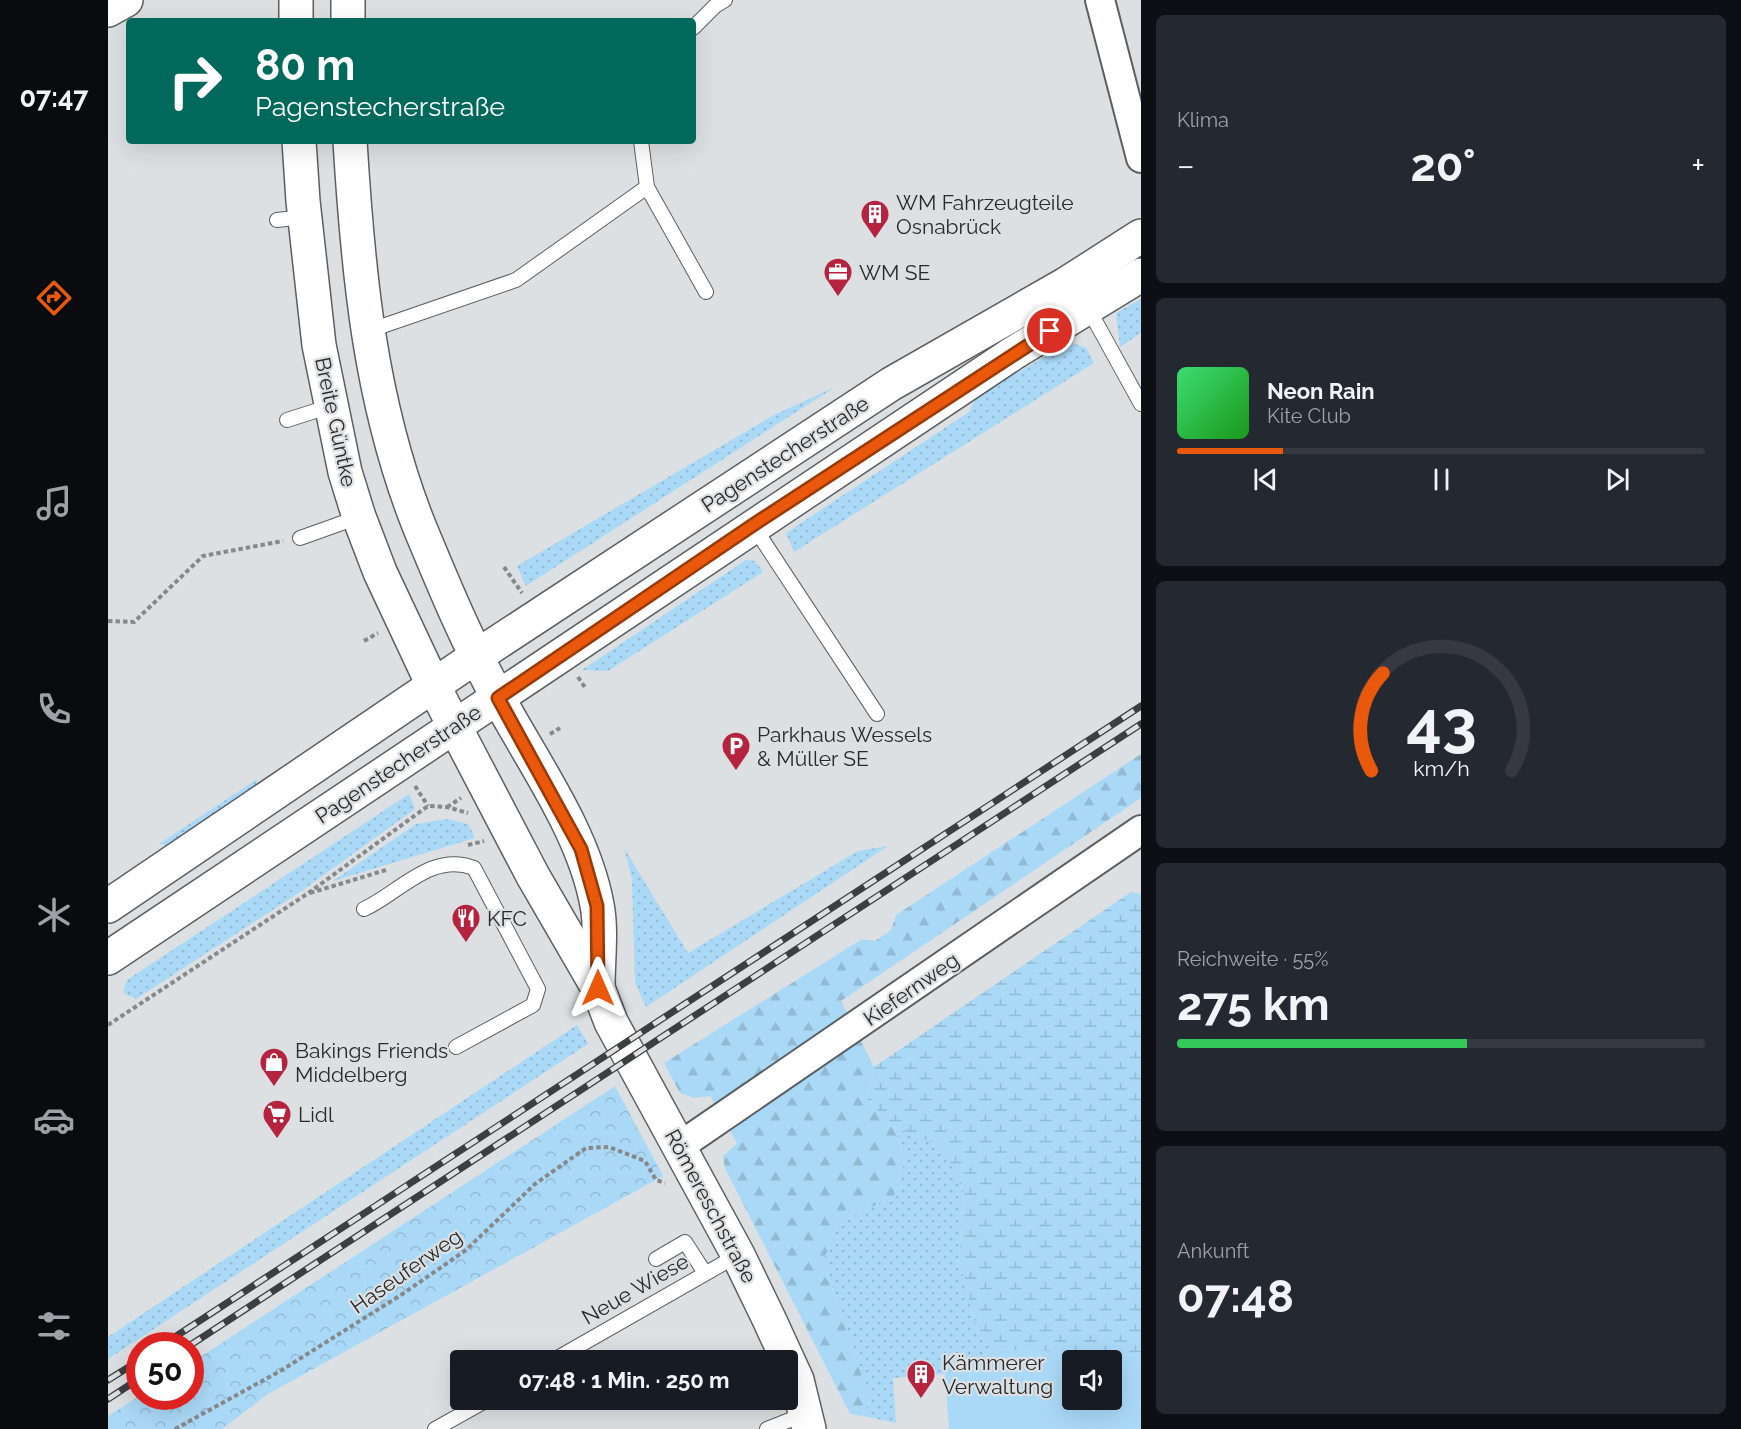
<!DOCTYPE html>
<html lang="de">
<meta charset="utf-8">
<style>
body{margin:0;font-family:Raleway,sans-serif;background:#242831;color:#f1f3f6;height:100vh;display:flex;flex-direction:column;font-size:22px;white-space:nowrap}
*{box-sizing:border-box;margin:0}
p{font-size:20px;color:#9ea1a6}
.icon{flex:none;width:33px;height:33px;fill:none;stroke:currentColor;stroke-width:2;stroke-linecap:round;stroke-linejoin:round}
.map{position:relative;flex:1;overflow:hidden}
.details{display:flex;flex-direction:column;gap:15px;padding:15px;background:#0d0f14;width:600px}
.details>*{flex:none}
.hud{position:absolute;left:18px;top:18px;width:570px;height:126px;border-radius:6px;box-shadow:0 6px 24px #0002;background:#00695c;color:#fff;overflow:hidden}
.fabs{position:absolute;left:954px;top:1350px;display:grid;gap:12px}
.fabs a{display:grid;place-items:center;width:60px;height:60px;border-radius:6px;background:#171b24;box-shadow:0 6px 24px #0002;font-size:30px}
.speed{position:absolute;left:18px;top:1332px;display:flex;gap:12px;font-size:30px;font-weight:700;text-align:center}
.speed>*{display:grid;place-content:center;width:78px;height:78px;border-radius:50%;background:#171b24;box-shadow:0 6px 24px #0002;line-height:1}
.speed .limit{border:9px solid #d22;background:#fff;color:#111}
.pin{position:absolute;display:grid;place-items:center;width:51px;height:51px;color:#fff;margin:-26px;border:3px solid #fff;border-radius:50%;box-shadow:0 2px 6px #0007}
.me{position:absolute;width:66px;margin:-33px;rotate:0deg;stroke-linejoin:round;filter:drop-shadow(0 0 4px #0008)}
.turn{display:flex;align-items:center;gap:21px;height:126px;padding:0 30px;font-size:27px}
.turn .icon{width:78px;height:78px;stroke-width:2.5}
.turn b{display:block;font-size:42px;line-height:51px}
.big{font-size:45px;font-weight:700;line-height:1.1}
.details .tile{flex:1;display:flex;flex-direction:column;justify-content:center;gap:9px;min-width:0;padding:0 21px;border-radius:9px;background:#242831}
.details .dial{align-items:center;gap:0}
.dial svg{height:156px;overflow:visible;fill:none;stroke:#363941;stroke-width:7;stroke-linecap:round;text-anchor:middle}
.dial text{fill:#f1f3f6;stroke:none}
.song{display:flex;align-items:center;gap:18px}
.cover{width:72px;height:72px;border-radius:9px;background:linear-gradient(135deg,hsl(140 70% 55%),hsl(120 70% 35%))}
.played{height:6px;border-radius:3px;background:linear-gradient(90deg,#ea580c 20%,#363941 20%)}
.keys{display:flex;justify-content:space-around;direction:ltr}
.heat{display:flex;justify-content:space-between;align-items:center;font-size:33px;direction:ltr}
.charge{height:9px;border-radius:4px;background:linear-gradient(90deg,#34c759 55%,#363941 0)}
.trip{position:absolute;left:342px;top:1350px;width:348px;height:60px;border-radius:6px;background:#171b24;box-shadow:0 6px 24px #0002;font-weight:700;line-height:60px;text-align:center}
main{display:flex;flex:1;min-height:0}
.menu{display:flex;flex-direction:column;width:108px;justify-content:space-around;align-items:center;background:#090b0e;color:#9ea1a6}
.menu .icon{width:42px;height:42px}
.menu .current{color:#ea580c}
.menu b{font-size:27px;color:#f1f3f6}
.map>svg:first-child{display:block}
.grass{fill:url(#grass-dots)}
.forest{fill:url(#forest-firs)}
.wetland{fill:url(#wetland-marsh)}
.park{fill:url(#park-crowns)}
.garden{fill:#aad9f7;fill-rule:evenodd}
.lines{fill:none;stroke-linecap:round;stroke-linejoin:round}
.lane-casing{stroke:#5c5f62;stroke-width:16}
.street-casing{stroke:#5c5f62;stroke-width:32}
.secondary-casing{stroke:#5c5f62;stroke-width:36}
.path{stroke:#86888a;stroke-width:4;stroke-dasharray:4.5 3;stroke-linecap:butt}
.lane{stroke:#fff;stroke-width:14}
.street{stroke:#fff;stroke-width:28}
.secondary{stroke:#fff;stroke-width:33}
.rail-casing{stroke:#3d3e3f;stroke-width:7}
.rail{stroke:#dce0e2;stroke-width:4.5;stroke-dasharray:14;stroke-linecap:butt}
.route-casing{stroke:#983908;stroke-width:15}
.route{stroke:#ea580c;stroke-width:10}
.labels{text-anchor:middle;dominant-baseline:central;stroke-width:4.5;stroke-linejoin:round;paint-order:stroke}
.poi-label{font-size:21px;fill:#28292a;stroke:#dce0e2;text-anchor:start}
.street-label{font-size:21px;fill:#28292a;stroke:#dce0e2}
</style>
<main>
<nav class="menu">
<b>07:47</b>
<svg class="icon current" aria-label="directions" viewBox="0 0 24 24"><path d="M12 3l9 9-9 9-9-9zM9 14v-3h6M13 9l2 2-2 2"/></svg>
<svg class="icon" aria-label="music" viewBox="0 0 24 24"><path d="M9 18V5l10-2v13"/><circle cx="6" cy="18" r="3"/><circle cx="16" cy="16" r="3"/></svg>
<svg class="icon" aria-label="phone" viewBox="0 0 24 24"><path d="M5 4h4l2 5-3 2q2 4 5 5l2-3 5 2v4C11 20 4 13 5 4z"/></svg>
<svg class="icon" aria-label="climate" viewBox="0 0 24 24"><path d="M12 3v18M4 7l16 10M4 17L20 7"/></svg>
<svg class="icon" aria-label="car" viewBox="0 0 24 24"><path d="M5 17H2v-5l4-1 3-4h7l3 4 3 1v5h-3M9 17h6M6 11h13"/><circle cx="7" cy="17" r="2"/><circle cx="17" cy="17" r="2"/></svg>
<svg class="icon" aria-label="filters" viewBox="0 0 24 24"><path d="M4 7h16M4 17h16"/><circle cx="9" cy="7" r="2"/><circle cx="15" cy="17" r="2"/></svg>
</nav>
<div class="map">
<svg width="1033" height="1429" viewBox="0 0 1033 1429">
<defs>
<pattern id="grass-dots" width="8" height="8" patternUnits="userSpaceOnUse" patternTransform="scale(1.5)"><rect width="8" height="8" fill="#aad9f7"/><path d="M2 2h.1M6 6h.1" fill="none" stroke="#92bad4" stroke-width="1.8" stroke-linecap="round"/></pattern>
<pattern id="forest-firs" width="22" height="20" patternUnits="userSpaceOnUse" patternTransform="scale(1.5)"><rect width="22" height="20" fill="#aad9f7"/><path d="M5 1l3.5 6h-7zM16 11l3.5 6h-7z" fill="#92bad4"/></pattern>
<pattern id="wetland-marsh" width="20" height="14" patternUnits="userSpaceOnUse" patternTransform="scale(1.5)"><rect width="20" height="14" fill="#aad9f7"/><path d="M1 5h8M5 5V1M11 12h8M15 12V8" fill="none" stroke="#92bad4"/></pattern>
<pattern id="park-crowns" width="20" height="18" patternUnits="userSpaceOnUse" patternTransform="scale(1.5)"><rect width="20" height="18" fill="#aad9f7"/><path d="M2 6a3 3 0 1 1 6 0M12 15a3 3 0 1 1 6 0" fill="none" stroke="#92bad4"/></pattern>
</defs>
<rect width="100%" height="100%" fill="#dce0e2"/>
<g class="grass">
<polygon points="1033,299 1033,333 1012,347 1008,313"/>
<polygon points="962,342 978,348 986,363 686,552 678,533 861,412 868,397"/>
<polygon points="727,387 418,586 409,566 666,415"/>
<polygon points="638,560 647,561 655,572 500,671 474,670"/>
<polygon points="149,779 147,789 63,846 51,844"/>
<polygon points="301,794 307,809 195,890 28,999 15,993 19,980"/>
<polygon points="339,819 360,824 367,838 225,881 308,824"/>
<polygon points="780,846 538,1007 527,982 524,879 516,848 580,953 750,851"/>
<polygon points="469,1025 480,1044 0,1359 0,1337"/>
<polygon points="786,1127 835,1147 855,1191 851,1258 868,1326 888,1349 837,1374 785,1378 788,1423 755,1416 762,1400 715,1261 731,1223 786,1196 797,1160"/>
</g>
<polygon class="forest" points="1033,754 1033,798 733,1001 766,1067 759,1099 786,1127 797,1160 786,1196 731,1223 715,1261 762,1400 755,1416 742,1414 617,1168 615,1156 629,1143 602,1096 587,1098 572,1093 556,1063 754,939 767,941 783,930 788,915"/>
<polygon class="wetland" points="1023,892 1033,894 1033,1356 888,1349 868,1326 851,1258 855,1191 835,1147 786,1127 759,1099 766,1067"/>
<polygon class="park" points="507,1086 555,1176 160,1394 114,1429 0,1429 0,1416 31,1396 82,1396 83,1363"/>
<path class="garden" d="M888,1349L1033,1356V1429H841L837,1374ZM964,1360H1004V1400H964Z"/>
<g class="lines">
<g class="lane-casing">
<g id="lane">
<polyline points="585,28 607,6 617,0"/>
<polyline points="533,141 539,187"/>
<polyline points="169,220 196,217"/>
<polyline points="980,308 1033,404"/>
<polyline points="260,331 408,280 539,187 598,292"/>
<polyline points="179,420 223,406"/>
<polyline points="646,527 769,714"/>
<polyline points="192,538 251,517"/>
<path d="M256,909C290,894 323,851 366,868L430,989L425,1005L348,1047"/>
<polyline points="548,1259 577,1242 597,1273"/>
<polyline points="446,1360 630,1255"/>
<polyline points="327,1429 379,1400"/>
<polyline points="659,1429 697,1414"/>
</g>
</g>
<g class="street-casing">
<g id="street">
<polyline points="992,0 1033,158"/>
<polyline points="572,1146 1033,830"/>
</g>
</g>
<g class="secondary-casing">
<g id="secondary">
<polyline points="188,0 188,21"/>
<polyline points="240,0 240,21"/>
<polyline points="0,10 18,0"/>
<polyline points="191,141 195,201 211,345 237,472 251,517 272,572 326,687 425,876 490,988 503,1022 630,1255 661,1319 689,1380 701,1429"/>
<path d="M242,141C250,273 262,404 312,528C336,586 361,646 392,701C426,764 476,833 489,905C494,930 490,960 490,986"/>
<polyline points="0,906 369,656 783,384 958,284 1033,236"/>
<polyline points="0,958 904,354 1033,275"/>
</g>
</g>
<g class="path">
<polyline points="396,567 414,593"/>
<polyline points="0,621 26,622 95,556 175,541"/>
<polyline points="256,641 270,633"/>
<polyline points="470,677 478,689"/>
<polyline points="442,734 452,728"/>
<polyline points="307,786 320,806"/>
<polyline points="339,807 353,798"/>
<polyline points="360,845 376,841"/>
<polyline points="202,893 278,870"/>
<polyline points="0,1025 199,894 320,806 339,807 360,813"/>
<polyline points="67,1429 174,1370 293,1295 358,1250 427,1184 478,1148 501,1147 537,1161 548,1180 557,1183"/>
</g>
<use href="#lane" class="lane"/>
<use href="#street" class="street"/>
<use href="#secondary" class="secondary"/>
<g class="rail-casing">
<g id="rail">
<polyline points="53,1346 1033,706"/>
<polyline points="81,1346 1033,724"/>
<polyline points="0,1380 32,1360"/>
<polyline points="0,1399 32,1378"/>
</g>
</g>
<use href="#rail" class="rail"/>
</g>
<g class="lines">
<g class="route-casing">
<polyline id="route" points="490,988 489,906 473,849 390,698 645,525 942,331"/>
</g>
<use href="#route" class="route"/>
</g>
<defs>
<g id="building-pin" transform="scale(1.5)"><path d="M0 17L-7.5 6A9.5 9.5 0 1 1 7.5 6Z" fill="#b5233f" stroke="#dce0e2"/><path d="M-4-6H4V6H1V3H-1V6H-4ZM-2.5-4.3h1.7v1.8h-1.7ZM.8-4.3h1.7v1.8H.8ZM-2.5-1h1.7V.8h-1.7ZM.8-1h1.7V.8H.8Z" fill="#fff"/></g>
<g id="office-pin" transform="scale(1.5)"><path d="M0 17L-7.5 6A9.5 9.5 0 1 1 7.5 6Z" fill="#b5233f" stroke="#dce0e2"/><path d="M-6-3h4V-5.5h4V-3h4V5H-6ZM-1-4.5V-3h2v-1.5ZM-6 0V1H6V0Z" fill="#fff"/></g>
<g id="parking-pin" transform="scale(1.5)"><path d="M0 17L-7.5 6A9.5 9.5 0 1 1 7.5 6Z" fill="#b5233f" stroke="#dce0e2"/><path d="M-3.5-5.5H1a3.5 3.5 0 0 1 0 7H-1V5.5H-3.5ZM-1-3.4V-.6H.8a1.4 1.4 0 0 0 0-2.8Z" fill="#fff"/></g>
<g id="restaurant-pin" transform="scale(1.5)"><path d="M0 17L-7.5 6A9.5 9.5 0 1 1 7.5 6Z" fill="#b5233f" stroke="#dce0e2"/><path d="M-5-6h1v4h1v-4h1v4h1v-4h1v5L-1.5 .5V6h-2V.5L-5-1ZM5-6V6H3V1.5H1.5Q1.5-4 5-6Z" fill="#fff"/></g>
<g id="shop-pin" transform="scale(1.5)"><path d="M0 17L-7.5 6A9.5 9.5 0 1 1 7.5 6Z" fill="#b5233f" stroke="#dce0e2"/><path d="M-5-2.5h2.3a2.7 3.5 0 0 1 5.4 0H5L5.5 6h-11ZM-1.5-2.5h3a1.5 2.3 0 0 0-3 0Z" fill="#fff"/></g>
<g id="supermarket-pin" transform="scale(1.5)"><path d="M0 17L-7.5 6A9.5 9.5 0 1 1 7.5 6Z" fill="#b5233f" stroke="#dce0e2"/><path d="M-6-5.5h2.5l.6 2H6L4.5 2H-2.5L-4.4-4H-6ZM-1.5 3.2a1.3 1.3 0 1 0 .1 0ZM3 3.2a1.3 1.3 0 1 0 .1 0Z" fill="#fff"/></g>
</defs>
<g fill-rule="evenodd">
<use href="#building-pin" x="767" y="214"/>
<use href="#office-pin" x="730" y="272"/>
<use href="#parking-pin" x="628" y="746"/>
<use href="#restaurant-pin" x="358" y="918"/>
<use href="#shop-pin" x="166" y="1062"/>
<use href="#supermarket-pin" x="169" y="1114"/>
<use href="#building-pin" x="813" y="1374"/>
</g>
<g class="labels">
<g class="poi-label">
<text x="788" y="202">WM Fahrzeugteile<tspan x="788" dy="24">Osnabrück</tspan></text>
<text x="751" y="272">WM SE</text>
<text x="649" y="734">Parkhaus Wessels<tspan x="649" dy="24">&amp; Müller SE</tspan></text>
<text x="379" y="918">KFC</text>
<text x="187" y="1050">Bakings Friends<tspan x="187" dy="24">Middelberg</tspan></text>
<text x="190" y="1114">Lidl</text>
<text x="834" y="1362">Kämmerer<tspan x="834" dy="24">Verwaltung</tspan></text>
</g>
<g class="street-label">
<text transform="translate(228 422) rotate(78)">Breite Güntke</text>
<text transform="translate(677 454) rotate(-33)">Pagenstecherstraße</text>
<text transform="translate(290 764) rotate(-34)">Pagenstecherstraße</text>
<text transform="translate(803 989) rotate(-35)">Kiefernweg</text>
<text transform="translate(603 1206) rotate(62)">Römereschstraße</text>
<text transform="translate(298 1271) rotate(-35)">Haseuferweg</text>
<text transform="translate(527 1289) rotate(-30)">Neue Wiese</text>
</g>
</g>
</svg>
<div class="fabs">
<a><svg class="icon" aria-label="sound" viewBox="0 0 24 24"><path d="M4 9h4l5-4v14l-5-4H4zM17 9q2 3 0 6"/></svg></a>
</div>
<div class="speed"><div class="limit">50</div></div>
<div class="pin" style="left:942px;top:331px;background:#d93025"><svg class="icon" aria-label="arrive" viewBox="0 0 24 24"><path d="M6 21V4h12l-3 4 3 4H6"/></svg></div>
<svg class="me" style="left:490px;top:988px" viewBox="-20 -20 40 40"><path d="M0-17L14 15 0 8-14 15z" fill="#ea580c" stroke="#fff" stroke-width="4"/></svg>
<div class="trip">07:48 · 1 Min. · 250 m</div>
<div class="hud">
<div class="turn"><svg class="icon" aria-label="right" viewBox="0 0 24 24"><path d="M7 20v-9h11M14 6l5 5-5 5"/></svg><div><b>80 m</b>Pagenstecherstraße</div></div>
</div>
</div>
<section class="details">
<div class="tile"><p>Klima</p>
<div class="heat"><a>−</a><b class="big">20°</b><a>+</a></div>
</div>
<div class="tile">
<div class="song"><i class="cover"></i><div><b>Neon Rain</b><p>Kite Club</p></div></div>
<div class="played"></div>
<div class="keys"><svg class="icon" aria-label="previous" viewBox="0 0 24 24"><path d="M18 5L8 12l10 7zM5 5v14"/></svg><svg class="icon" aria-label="pause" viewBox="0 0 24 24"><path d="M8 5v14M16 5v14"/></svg><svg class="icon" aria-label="next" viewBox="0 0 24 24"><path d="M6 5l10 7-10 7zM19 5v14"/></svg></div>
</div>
<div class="tile dial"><svg viewBox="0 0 100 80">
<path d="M14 69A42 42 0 1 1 86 69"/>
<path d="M14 69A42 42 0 0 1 20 19" stroke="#ea580c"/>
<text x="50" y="56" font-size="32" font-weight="700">43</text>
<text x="50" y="72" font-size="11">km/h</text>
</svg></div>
<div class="tile"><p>Reichweite · 55%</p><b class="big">275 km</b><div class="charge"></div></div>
<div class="tile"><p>Ankunft</p><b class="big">07:48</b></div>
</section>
</main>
